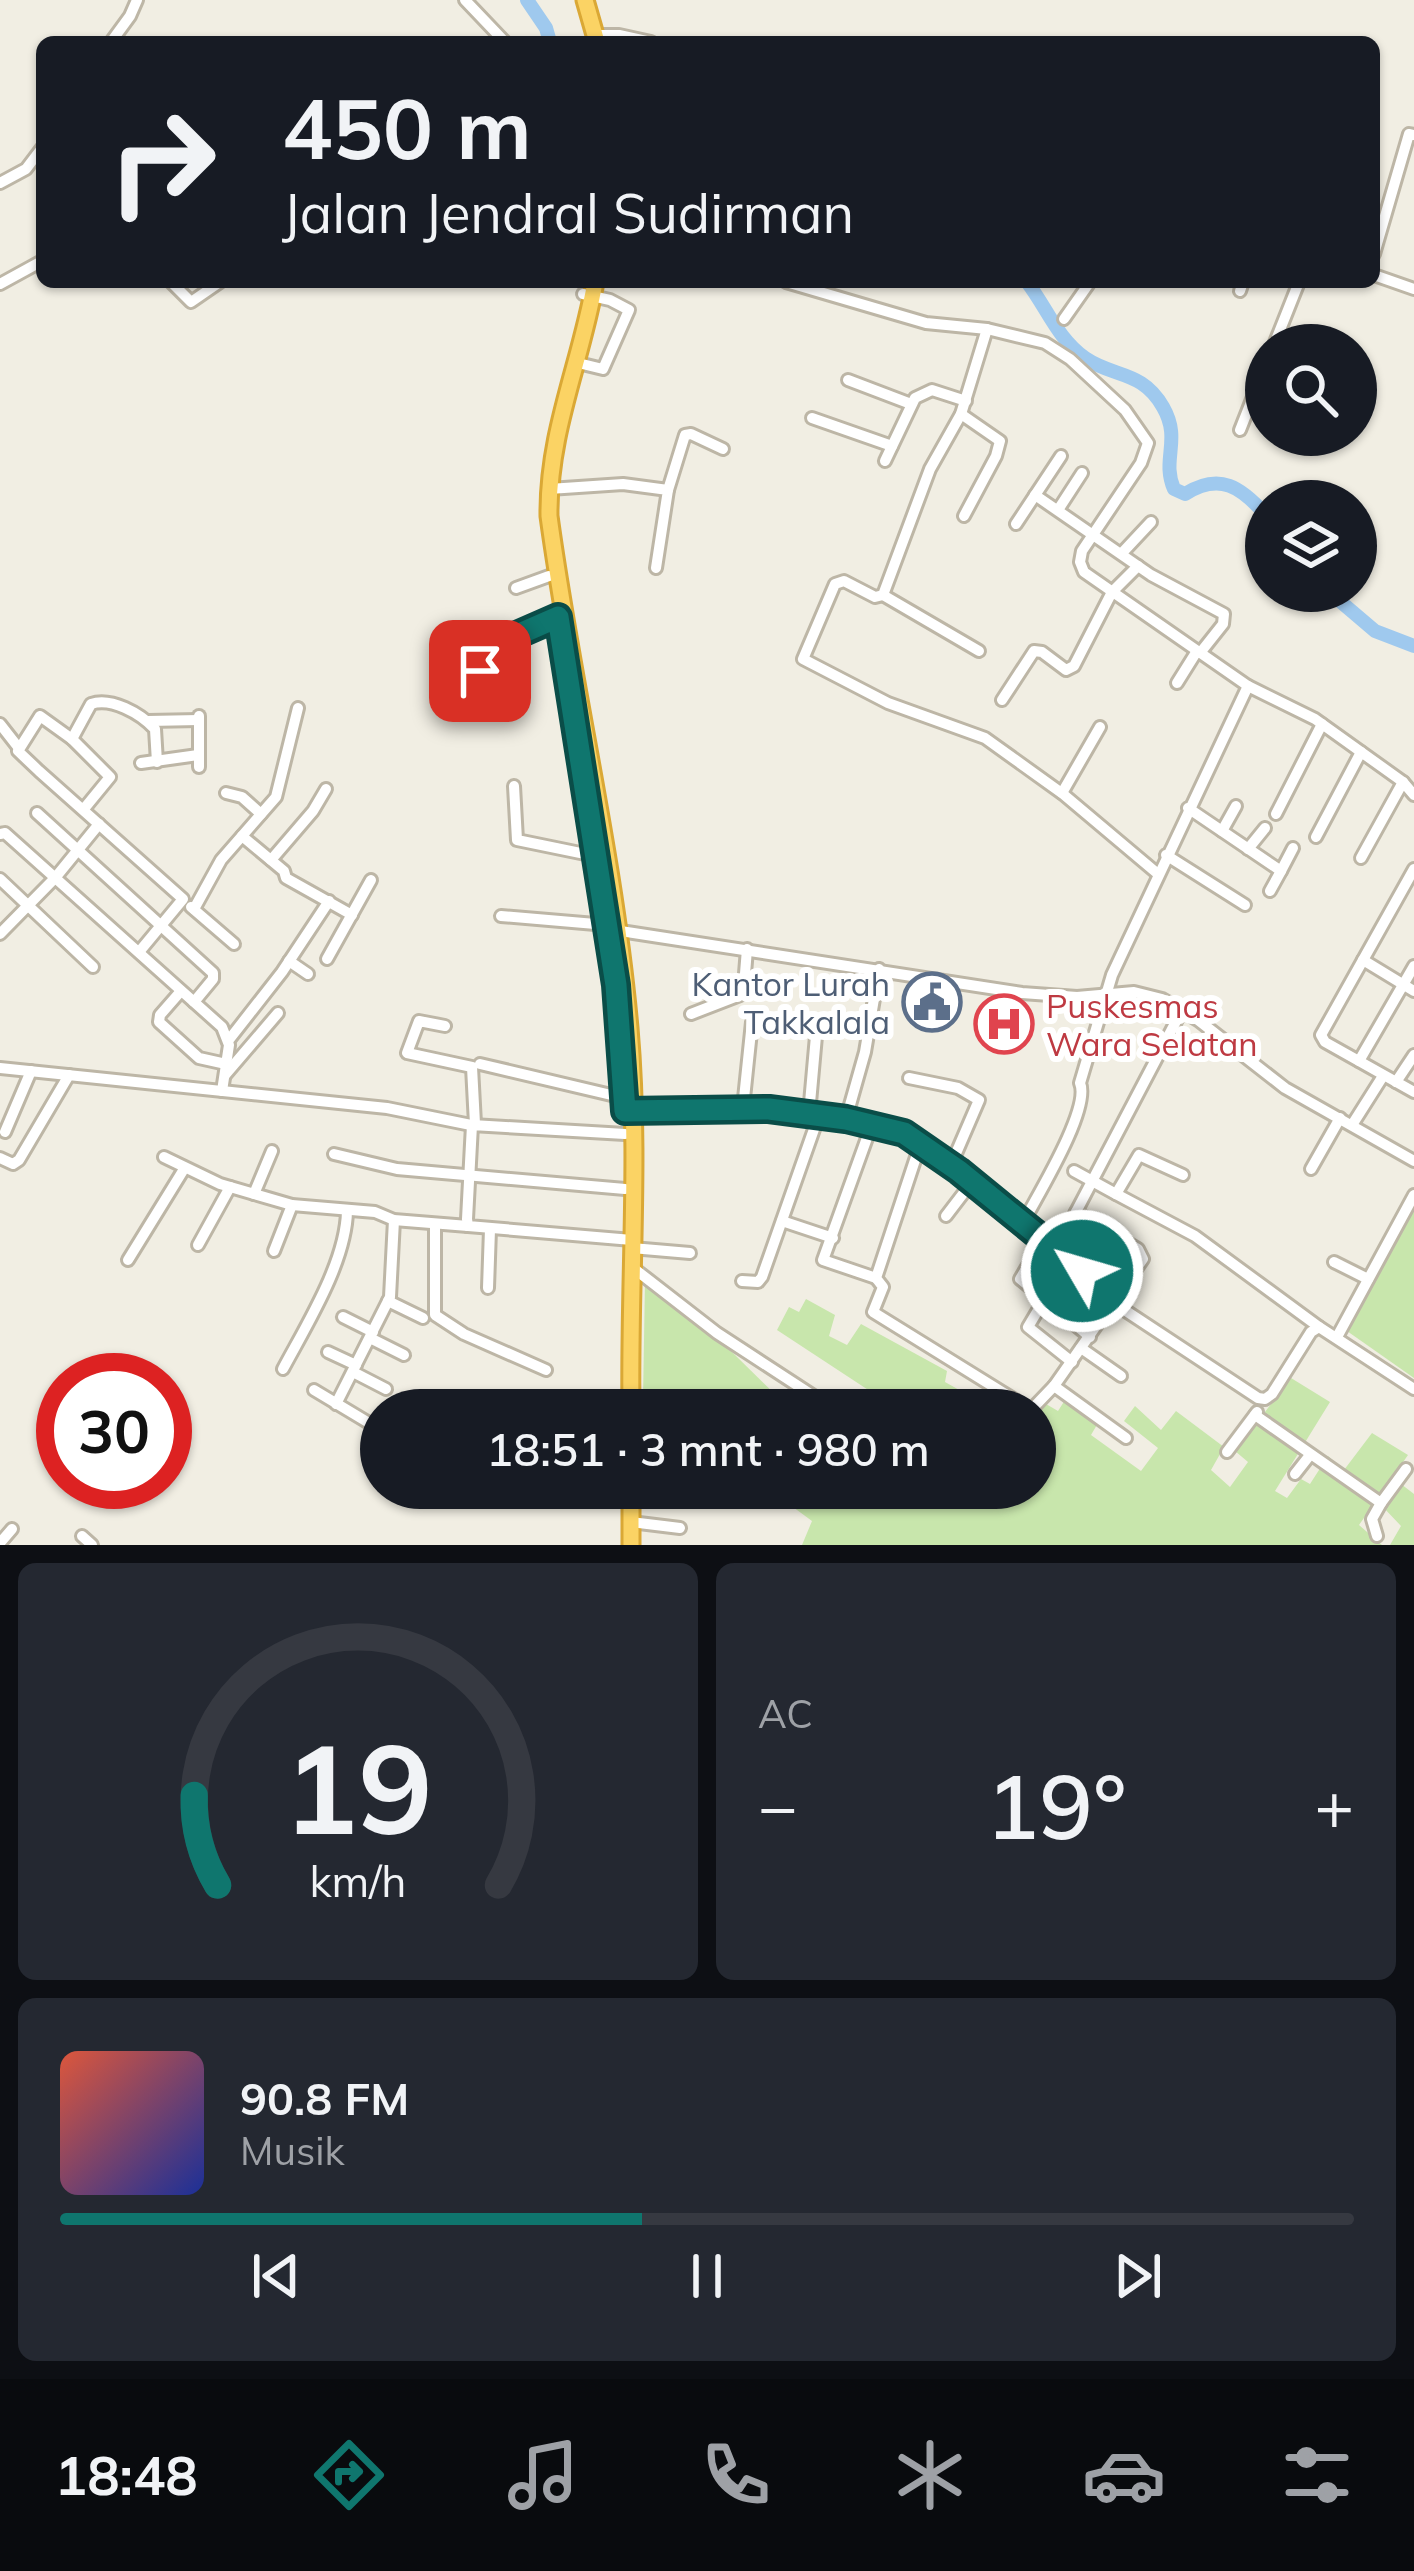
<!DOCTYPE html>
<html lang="id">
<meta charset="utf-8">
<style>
body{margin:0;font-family:Mulish,sans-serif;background:#242831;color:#f1f3f6;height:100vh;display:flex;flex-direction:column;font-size:45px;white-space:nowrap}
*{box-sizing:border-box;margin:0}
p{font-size:39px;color:#9ea1a6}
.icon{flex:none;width:66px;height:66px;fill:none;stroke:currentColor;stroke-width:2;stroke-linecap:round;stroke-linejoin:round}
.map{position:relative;height:1545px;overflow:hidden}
.details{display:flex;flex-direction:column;gap:18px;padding:18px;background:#0d0f14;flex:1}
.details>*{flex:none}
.banner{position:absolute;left:36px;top:36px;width:1344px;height:252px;border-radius:18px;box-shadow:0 3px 9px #0004;background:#171b24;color:#f1f3f6;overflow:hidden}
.controls{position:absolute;left:1245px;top:324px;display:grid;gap:24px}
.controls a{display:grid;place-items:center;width:132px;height:132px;border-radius:50%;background:#171b24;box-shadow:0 3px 9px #0004;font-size:60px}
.speed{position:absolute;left:36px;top:1353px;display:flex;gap:24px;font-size:60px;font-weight:700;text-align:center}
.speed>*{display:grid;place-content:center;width:156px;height:156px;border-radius:50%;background:#171b24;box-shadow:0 3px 9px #0004;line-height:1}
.speed .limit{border:18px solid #d22;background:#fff;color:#111}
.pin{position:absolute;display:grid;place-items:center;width:102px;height:102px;color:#fff;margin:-51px;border-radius:24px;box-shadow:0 6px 18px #0006}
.me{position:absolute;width:132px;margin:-66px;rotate:308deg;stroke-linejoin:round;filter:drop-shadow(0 0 9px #0008)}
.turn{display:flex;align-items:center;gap:42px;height:252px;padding:0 48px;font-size:54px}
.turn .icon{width:156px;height:156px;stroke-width:2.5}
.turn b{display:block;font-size:84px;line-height:102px}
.big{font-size:90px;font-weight:600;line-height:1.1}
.details .tile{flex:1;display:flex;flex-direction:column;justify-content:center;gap:18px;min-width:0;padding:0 42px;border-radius:18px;background:#242831}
.details .dial{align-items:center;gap:0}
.dial svg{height:312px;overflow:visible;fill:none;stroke:#363941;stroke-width:7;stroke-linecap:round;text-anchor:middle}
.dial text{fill:#f1f3f6;stroke:none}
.song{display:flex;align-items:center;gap:36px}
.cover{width:144px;height:144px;border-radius:18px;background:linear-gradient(135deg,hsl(10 70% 55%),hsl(230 70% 35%))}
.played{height:12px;border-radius:6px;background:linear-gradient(90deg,#0f766e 45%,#363941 45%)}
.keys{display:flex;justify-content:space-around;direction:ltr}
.heat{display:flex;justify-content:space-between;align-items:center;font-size:66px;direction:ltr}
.details .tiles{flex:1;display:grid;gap:18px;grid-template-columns:1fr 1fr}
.tile:last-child{grid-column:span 2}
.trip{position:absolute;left:360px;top:1389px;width:696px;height:120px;border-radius:60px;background:#171b24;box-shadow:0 3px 9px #0004;font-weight:600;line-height:120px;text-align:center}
.tab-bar{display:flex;height:192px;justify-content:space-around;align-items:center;background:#090b0e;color:#9ea1a6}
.tab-bar .icon{width:84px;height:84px}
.tab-bar .selected{color:#0f766e}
.tab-bar b{font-size:54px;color:#f1f3f6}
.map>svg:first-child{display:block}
.green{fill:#c8e6ac}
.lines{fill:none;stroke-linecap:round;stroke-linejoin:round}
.river{stroke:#9fc9ee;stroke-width:14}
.minor-casing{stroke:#bdb6a6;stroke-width:16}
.highway-casing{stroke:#daa835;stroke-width:21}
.minor{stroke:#fff;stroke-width:10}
.highway{stroke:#fbd364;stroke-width:15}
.route-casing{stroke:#0a4d48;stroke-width:30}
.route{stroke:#0f766e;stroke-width:21}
.labels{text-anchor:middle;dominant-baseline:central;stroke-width:12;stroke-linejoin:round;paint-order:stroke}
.service-label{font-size:33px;fill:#4e5e75;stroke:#fff;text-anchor:end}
.health-label{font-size:33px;fill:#be3a42;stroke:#fff;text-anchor:start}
</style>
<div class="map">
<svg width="1414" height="1545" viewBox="0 0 1414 1545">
<rect width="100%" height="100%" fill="#f1eee3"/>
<g class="green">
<polygon points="1414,1208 1414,1378 1347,1331"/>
<polygon points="645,1281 733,1353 791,1410 658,1410 643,1399"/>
<polygon points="806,1299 835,1315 829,1336 847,1345 861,1324 947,1371 945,1382 995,1410 877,1410 882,1399 777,1330 789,1307 799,1312"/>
<polygon points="1291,1378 1330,1402 1275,1491 1287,1498 1301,1479 1310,1484 1328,1456 1344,1470 1372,1433 1408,1455 1359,1525 1382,1545 802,1545 812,1521 767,1488 1035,1488 1035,1416 1046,1404 1058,1411 1065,1400 1098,1423 1091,1435 1141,1471 1158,1448 1124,1421 1135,1406 1161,1430 1176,1411 1224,1447 1211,1470 1230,1487 1248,1462 1235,1451"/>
<polygon points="1401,1484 1414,1494 1414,1545 1390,1545 1401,1526 1383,1507"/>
</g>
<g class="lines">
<g class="river">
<polyline points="527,0 546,28 550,42"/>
<path d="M1027,282C1047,308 1057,338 1085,358C1114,378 1142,370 1163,407C1182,440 1161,459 1174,489L1185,494C1220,472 1241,487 1266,515"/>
<polyline points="1328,591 1375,631 1414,646"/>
</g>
<g class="minor-casing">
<g id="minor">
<polyline points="465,0 505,42"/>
<polyline points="597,35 619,35 651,42"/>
<polyline points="111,42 130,16 137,0"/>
<polyline points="0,183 26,169 42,148"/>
<polyline points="1374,254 1409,134 1414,135"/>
<polyline points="1374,275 1414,289"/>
<polyline points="171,282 191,302 220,282"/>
<polyline points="786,282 926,323 987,329 1045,343 1070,359 1125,410 1148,443 1141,463 1082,551 1080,562 1084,572 1248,686 1315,719 1403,782 1414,795"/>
<polyline points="0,284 42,261"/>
<polyline points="1240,291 1243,282"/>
<polyline points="1064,319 1090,282"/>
<polyline points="987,329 961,414 930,469 883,595 875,597 844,581 835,584 803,659 888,703 985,738 1063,794 1158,874"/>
<polyline points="1274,345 1299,282"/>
<polyline points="574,362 603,369 629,310 610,300 583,294"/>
<polyline points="848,380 911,404"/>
<polyline points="961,414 1000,441 996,456 964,516"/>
<polyline points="812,418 892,446"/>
<polyline points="1240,430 1266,364"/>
<polyline points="885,461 915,398 932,390 966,401"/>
<polyline points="549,489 623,484 668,490 656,568"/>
<polyline points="668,490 685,435 691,434 723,449"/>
<polyline points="1035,495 1151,575 1224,614 1223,624 1200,653"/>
<polyline points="1058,510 1082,473"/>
<polyline points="1016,524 1061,456"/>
<polyline points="1122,553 1151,522"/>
<polyline points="516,588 549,576"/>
<polyline points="883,595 979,651"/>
<polyline points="1177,683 1197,651"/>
<path d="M475,691C489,635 506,636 558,617"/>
<polyline points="1002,700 1034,651 1042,652 1066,670 1074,666 1112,592 1138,566"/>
<polyline points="148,721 199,720"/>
<polyline points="0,724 18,747"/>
<path d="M72,739L91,704C111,697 140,713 155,729L157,762"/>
<polyline points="141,763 198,755"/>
<polyline points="199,767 199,716"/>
<polyline points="514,786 517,840 595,856"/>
<polyline points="226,793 242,797 261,814"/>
<polyline points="1062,793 1100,727"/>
<polyline points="1188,808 1281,871 1270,891"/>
<polyline points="83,810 110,777 72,739 40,716 18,751 39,771 183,899 139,952"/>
<polyline points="37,813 213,973 213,979 194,1002"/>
<polyline points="1276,814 1322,724"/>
<polyline points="1222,831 1236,806"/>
<polyline points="0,834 5,833 222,1027 229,1045 222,1091"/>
<polyline points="242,836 284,871 286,878 352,915"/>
<polyline points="1316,837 1361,752"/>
<polyline points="1248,849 1265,828"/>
<polyline points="1166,855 1245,905"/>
<polyline points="1361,858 1403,782"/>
<polyline points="271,860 313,811 326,789"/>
<polyline points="1414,869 1321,1035 1325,1042 1414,1092"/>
<polyline points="1281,871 1293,848"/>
<polyline points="0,879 93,967"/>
<polyline points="191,907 234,944"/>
<polyline points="194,909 221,860 276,797 298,708"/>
<polyline points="501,916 607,925"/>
<polyline points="614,930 1022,993 1077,997 1134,992 1162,999 1198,1020 1285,1088 1414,1161"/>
<polyline points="0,934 55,878 99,824"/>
<polyline points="327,959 371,880"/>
<polyline points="1363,960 1414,991"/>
<polyline points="289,961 308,974"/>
<polyline points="181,991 160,1015 159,1022 199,1058 226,1064"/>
<polyline points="691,1014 740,995 744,986 747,949"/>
<polyline points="445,1026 419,1021 407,1053 472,1067 475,1124"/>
<polyline points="228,1041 282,972 329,901"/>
<polyline points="1359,1061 1414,966"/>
<polyline points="480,1064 624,1098"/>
<polyline points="0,1068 387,1108 471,1125"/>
<polyline points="225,1075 278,1013"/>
<polyline points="909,1078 958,1088 979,1100 951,1165"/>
<polyline points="1396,1082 1414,1055"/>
<polyline points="743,1108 752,1022"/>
<polyline points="624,1111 702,1107 768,1109 872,1124 914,1138 1097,1283 1126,1311 1258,1398 1265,1399 1272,1394 1311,1332 1319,1327 1414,1389"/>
<polyline points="809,1114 817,1025"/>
<polyline points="846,1119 865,1052 879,969"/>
<polyline points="872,1124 823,1260 876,1278"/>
<polyline points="1352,1125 1383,1076"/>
<polyline points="5,1132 31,1071"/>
<polyline points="625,1134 472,1125 467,1219 468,1226 632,1240"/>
<polyline points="921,1142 876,1278 883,1287 873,1312 1031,1410 1054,1386 1143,1259 1138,1249 1076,1212"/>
<polyline points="334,1154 397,1169 625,1189"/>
<polyline points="164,1157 220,1184 292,1205 375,1212 394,1220 468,1226"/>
<polyline points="0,1158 13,1164 19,1160 69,1075"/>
<polyline points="1311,1169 1340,1118"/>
<polyline points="1074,1171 1116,1194 1139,1155 1183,1175"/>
<polyline points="254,1194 272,1151"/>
<polyline points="1116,1194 1195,1236 1319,1327"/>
<polyline points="946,1216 972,1182"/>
<polyline points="782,1221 833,1238"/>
<path d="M1023,1223C1037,1196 1091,1109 1080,1083L1112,975L1248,686"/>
<polyline points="435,1224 435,1315 464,1334 546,1370"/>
<polyline points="1043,1240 1020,1279 1090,1337"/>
<polyline points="198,1245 230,1187"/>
<polyline points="632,1248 690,1253"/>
<polyline points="1056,1250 1182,1010"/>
<polyline points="274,1251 292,1205"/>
<polyline points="128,1260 184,1169"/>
<polyline points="1334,1262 1368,1279"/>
<polyline points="632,1267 717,1333 835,1410"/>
<polyline points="742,1281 758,1282 762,1277 819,1115"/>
<polyline points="488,1288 490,1229"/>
<polyline points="1044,1300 1028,1327 1072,1362"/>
<polyline points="388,1301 423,1318"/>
<polyline points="343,1317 373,1332"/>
<polyline points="1337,1337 1414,1195"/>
<polyline points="370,1338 404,1355"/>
<polyline points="1081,1348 1121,1376"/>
<polyline points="328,1352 356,1365"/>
<path d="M283,1369C307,1324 346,1262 347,1211"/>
<polyline points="353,1372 386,1389"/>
<polyline points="1054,1386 1126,1438"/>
<polyline points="314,1390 374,1426"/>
<polyline points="336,1404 390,1297 394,1220"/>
<polyline points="1255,1415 1381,1503 1406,1469"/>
<polyline points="1227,1452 1257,1412"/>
<polyline points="1295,1474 1310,1455"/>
<polyline points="631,1522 680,1528"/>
<polyline points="82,1536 92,1545"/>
<polyline points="1377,1536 1372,1519 1381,1503"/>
<polyline points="0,1543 12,1529"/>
</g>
</g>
<g class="highway-casing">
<g id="highway">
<polyline points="585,0 597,42"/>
<path d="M595,282C581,363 548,431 549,516C572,687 614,856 629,1028C640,1155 629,1283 631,1410"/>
<polyline points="579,750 613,970"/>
<polyline points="631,1545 631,1488"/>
</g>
</g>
<use href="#minor" class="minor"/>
<use href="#highway" class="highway"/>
</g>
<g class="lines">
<g class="route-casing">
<polyline id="route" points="480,671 492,646 558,617 616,985 625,1111 769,1109 846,1119 904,1133 959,1171 1082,1271"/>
</g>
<use href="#route" class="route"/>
</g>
<defs>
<g id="civic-ring" transform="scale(3)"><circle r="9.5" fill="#fff" stroke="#5c6f8a" stroke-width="1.5"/><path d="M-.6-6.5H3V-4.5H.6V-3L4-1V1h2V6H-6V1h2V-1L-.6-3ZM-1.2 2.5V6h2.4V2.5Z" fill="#5c6f8a"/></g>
<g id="hospital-ring" transform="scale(3)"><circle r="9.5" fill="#fff" stroke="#e0444e" stroke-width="1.5"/><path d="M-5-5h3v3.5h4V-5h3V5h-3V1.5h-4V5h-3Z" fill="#e0444e"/></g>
</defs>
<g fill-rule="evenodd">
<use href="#civic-ring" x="932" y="1002"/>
<use href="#hospital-ring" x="1004" y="1024"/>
</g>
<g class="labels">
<g class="service-label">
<text x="890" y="983">Kantor Lurah<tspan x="890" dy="38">Takkalala</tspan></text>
</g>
<g class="health-label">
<text x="1046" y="1005">Puskesmas<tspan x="1046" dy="38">Wara Selatan</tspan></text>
</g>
</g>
</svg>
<div class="controls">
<a><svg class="icon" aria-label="search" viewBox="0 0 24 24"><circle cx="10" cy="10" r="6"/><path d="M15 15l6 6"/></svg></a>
<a><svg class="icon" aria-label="layers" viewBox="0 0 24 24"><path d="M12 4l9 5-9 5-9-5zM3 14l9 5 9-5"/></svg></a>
</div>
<div class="speed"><div class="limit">30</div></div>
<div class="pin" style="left:480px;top:671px;background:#d93025"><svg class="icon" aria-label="arrive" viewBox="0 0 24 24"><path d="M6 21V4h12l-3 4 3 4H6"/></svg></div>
<svg class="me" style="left:1082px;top:1271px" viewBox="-20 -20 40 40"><circle r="17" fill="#0f766e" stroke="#fff" stroke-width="3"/><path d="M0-11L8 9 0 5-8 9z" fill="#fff"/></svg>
<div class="trip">18:51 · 3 mnt · 980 m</div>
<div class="banner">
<div class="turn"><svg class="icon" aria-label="right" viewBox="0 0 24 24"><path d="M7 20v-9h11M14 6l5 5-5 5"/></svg><div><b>450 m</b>Jalan Jendral Sudirman</div></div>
</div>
</div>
<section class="details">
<div class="tiles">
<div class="tile dial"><svg viewBox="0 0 100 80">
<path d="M14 69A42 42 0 1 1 86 69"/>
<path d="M14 69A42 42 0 0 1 8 46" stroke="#0f766e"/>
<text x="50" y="56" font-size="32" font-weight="700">19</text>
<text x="50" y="72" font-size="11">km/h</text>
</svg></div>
<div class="tile"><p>AC</p>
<div class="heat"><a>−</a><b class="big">19°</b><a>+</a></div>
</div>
<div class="tile">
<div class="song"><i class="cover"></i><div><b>90.8 FM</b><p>Musik</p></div></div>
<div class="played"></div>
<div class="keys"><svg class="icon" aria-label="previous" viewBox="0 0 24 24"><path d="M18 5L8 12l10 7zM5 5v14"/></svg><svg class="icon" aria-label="pause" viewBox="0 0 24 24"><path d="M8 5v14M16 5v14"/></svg><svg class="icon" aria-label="next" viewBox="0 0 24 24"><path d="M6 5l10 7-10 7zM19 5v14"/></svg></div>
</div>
</div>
</section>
<nav class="tab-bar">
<b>18:48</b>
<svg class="icon selected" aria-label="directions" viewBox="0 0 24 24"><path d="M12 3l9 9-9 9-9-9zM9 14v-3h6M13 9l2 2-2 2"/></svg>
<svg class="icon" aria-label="music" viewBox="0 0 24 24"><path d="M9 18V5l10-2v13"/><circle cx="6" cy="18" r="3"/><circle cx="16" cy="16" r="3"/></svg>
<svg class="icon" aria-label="phone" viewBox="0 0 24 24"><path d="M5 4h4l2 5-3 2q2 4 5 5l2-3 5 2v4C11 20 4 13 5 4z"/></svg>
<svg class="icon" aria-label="climate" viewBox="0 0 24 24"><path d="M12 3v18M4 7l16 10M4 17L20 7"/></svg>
<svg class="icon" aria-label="car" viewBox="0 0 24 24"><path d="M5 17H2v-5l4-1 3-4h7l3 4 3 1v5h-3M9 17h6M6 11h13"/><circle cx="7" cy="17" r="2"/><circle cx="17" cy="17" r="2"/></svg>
<svg class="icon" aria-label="filters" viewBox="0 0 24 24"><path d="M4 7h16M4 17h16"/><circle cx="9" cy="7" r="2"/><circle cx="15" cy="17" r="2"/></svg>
</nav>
